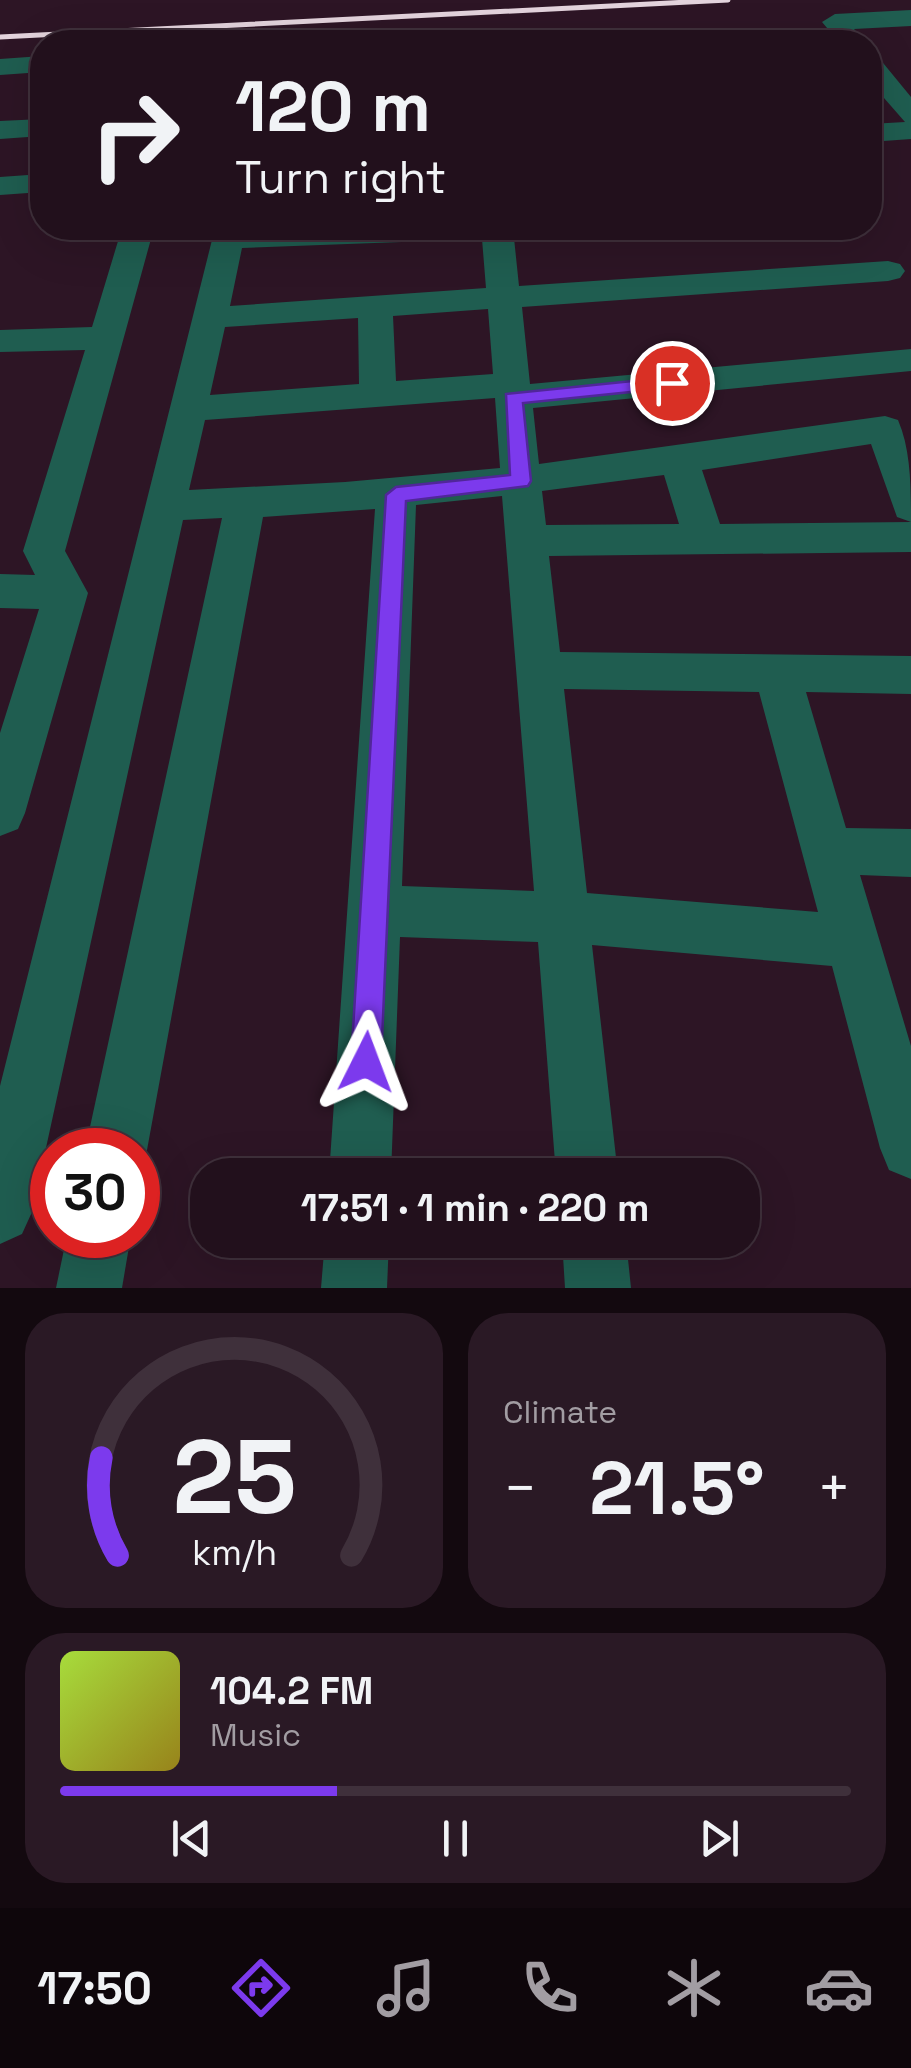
<!DOCTYPE html>
<meta charset="utf-8">
<style>
body{margin:0;font-family:"Space Grotesk",sans-serif;background:#2a1925;color:#f1f3f6;height:100vh;display:flex;flex-direction:column;font-size:38px;white-space:nowrap}
*{box-sizing:border-box;margin:0}
p{font-size:32px;color:#a29da3}
.icon{flex:none;width:55px;height:55px;fill:none;stroke:currentColor;stroke-width:2;stroke-linecap:round;stroke-linejoin:round}
.map{position:relative;height:1288px;overflow:hidden}
.side{display:flex;flex-direction:column;gap:25px;padding:25px;background:#13090f;flex:1}
.side>*{flex:none}
.banner{position:absolute;left:30px;top:30px;width:852px;height:210px;border-radius:40px;box-shadow:0 10px 40px #0002,0 0 0 2px #3f303b;background:#22101c;color:#f1f3f6;overflow:hidden}
.speed{position:absolute;left:30px;top:1128px;display:flex;gap:20px;font-size:50px;font-weight:700;text-align:center}
.speed>*{display:grid;place-content:center;width:130px;height:130px;border-radius:50%;background:#22101c;box-shadow:0 10px 40px #0002,0 0 0 2px #3f303b;line-height:1}
.speed .limit{border:15px solid #d22;background:#fff;color:#111}
.pin{position:absolute;display:grid;place-items:center;width:85px;height:85px;color:#fff;margin:-42px;border:5px solid #fff;border-radius:50%;box-shadow:0 2px 10px #0007}
.me{position:absolute;width:110px;margin:-55px;rotate:3deg;stroke-linejoin:round;filter:drop-shadow(0 0 8px #0008)}
.turn{display:flex;align-items:center;gap:35px;height:210px;padding:0 40px;font-size:45px}
.turn .icon{width:130px;height:130px;stroke-width:2.5}
.turn b{display:block;font-size:70px;line-height:85px}
.big{font-size:75px;font-weight:700;line-height:1.1}
.side .tile{flex:1;display:flex;flex-direction:column;justify-content:center;gap:15px;min-width:0;padding:0 35px;border-radius:40px;background:#2a1925}
.side .dial{align-items:center;gap:0}
.dial svg{height:260px;overflow:visible;fill:none;stroke:#3f303b;stroke-width:7;stroke-linecap:round;text-anchor:middle}
.dial text{fill:#f1f3f6;stroke:none}
.song{display:flex;align-items:center;gap:30px}
.cover{width:120px;height:120px;border-radius:15px;background:linear-gradient(135deg,hsl(80 70% 55%),hsl(50 70% 35%))}
.played{height:10px;border-radius:5px;background:linear-gradient(90deg,#7c3aed 35%,#3f303b 35%)}
.keys{display:flex;justify-content:space-around;direction:ltr}
.heat{display:flex;justify-content:space-between;align-items:center;font-size:55px;direction:ltr}
.side .tiles{flex:1;display:grid;gap:25px;grid-template-columns:1fr 1fr}
.tile:last-child{grid-column:span 2}
.trip{position:absolute;left:190px;top:1158px;width:570px;height:100px;border-radius:40px;background:#22101c;box-shadow:0 10px 40px #0002,0 0 0 2px #3f303b;font-weight:700;line-height:100px;text-align:center}
.tabs{display:flex;height:160px;justify-content:space-around;align-items:center;background:#0e060b;color:#a29da3}
.tabs .icon{width:70px;height:70px}
.tabs .current{color:#7c3aed}
.tabs b{font-size:45px;color:#f1f3f6}
.map>svg:first-child{display:block}
.lines{fill:none;stroke-linecap:round;stroke-linejoin:round}
.minor{fill:#1f5d50;fill-rule:evenodd}
.rail{stroke:#e3d3dc;stroke-width:5}
.route{fill:#7c3aed;stroke:#51269a;stroke-width:2.5}
</style>
<div class="map">
<svg width="911" height="1288" viewBox="0 0 911 1288">
<rect width="100%" height="100%" fill="#2d1525"/>
<g class="lines">
<g class="minor">
<polygon points="911,10 911,26 854,29 865,42 839,42 822,22 835,14"/>
<polygon points="42,56 42,72 0,75 0,59"/>
<polygon points="870,56 879,58 911,97 911,139 870,142 870,124 905,122 870,82"/>
<polygon points="42,119 42,136 0,139 0,121"/>
<polygon points="42,174 42,192 0,195 0,177"/>
<polygon points="122,228 154,228 65,551 88,593 25,813 18,829 0,836 0,733 39,609 0,608 0,574 35,575 23,551 85,350 0,352 0,330 92,327"/>
<path d="M215,228H540L535,235L514,238L519,286L888,261L900,264L905,271L900,278L888,281L522,307L530,384L911,349V371L533,408L539,464L885,416L898,420C911,450 911,487 911,522L897,517L871,444L702,470L720,524L911,522V552L549,556L560,652L911,656V694L806,692L846,828L911,829V877L860,875L911,1046V1179L889,1170L880,1148L832,966L592,945L618,1175H556L538,942L400,937L391,1175H329L375,509L263,517L147,1150L138,1172V1150H85L222,518L183,520L32,1212L22,1234L0,1244V1086ZM482,239L486,288L230,306L242,248ZM488,309L493,374L396,381L393,316ZM358,318L359,384L210,395L225,327ZM495,398L500,468L345,482L189,490L205,420ZM664,475L679,524L546,525L542,491ZM502,496L534,891L402,886L416,505ZM564,689L759,692L818,912L587,893Z"/>
<polygon points="67,1235 131,1235 122,1288 56,1288"/>
<polygon points="325,1240 389,1240 387,1288 321,1288"/>
<polygon points="562,1240 626,1240 631,1288 565,1288"/>
</g>
<polyline class="rail" points="0,37 728,0"/>
</g>
<polygon class="route" points="672,377 679,379 679,387 523,403 531,481 528,486 406,501 381,1062 376,1072 366,1076 356,1072 351,1062 386,495 396,487 510,475 506,394"/>
</svg>
<div class="speed"><div class="limit">30</div></div>
<div class="pin" style="left:672px;top:383px;background:#d93025"><svg class="icon" aria-label="arrive" viewBox="0 0 24 24"><path d="M6 21V4h12l-3 4 3 4H6"/></svg></div>
<svg class="me" style="left:366px;top:1062px" viewBox="-20 -20 40 40"><path d="M0-17L14 15 0 8-14 15z" fill="#7c3aed" stroke="#fff" stroke-width="4"/></svg>
<div class="trip">17:51 · 1 min · 220 m</div>
<div class="banner">
<div class="turn"><svg class="icon" aria-label="right" viewBox="0 0 24 24"><path d="M7 20v-9h11M14 6l5 5-5 5"/></svg><div><b>120 m</b>Turn right</div></div>
</div>
</div>
<section class="side">
<div class="tiles">
<div class="tile dial"><svg viewBox="0 0 100 80">
<path d="M14 69A42 42 0 1 1 86 69"/>
<path d="M14 69A42 42 0 0 1 9 39" stroke="#7c3aed"/>
<text x="50" y="56" font-size="32" font-weight="700">25</text>
<text x="50" y="72" font-size="11">km/h</text>
</svg></div>
<div class="tile"><p>Climate</p>
<div class="heat"><a>−</a><b class="big">21.5°</b><a>+</a></div>
</div>
<div class="tile">
<div class="song"><i class="cover"></i><div><b>104.2 FM</b><p>Music</p></div></div>
<div class="played"></div>
<div class="keys"><svg class="icon" aria-label="previous" viewBox="0 0 24 24"><path d="M18 5L8 12l10 7zM5 5v14"/></svg><svg class="icon" aria-label="pause" viewBox="0 0 24 24"><path d="M8 5v14M16 5v14"/></svg><svg class="icon" aria-label="next" viewBox="0 0 24 24"><path d="M6 5l10 7-10 7zM19 5v14"/></svg></div>
</div>
</div>
</section>
<nav class="tabs">
<b>17:50</b>
<svg class="icon current" aria-label="directions" viewBox="0 0 24 24"><path d="M12 3l9 9-9 9-9-9zM9 14v-3h6M13 9l2 2-2 2"/></svg>
<svg class="icon" aria-label="music" viewBox="0 0 24 24"><path d="M9 18V5l10-2v13"/><circle cx="6" cy="18" r="3"/><circle cx="16" cy="16" r="3"/></svg>
<svg class="icon" aria-label="phone" viewBox="0 0 24 24"><path d="M5 4h4l2 5-3 2q2 4 5 5l2-3 5 2v4C11 20 4 13 5 4z"/></svg>
<svg class="icon" aria-label="climate" viewBox="0 0 24 24"><path d="M12 3v18M4 7l16 10M4 17L20 7"/></svg>
<svg class="icon" aria-label="car" viewBox="0 0 24 24"><path d="M5 17H2v-5l4-1 3-4h7l3 4 3 1v5h-3M9 17h6M6 11h13"/><circle cx="7" cy="17" r="2"/><circle cx="17" cy="17" r="2"/></svg>
</nav>
